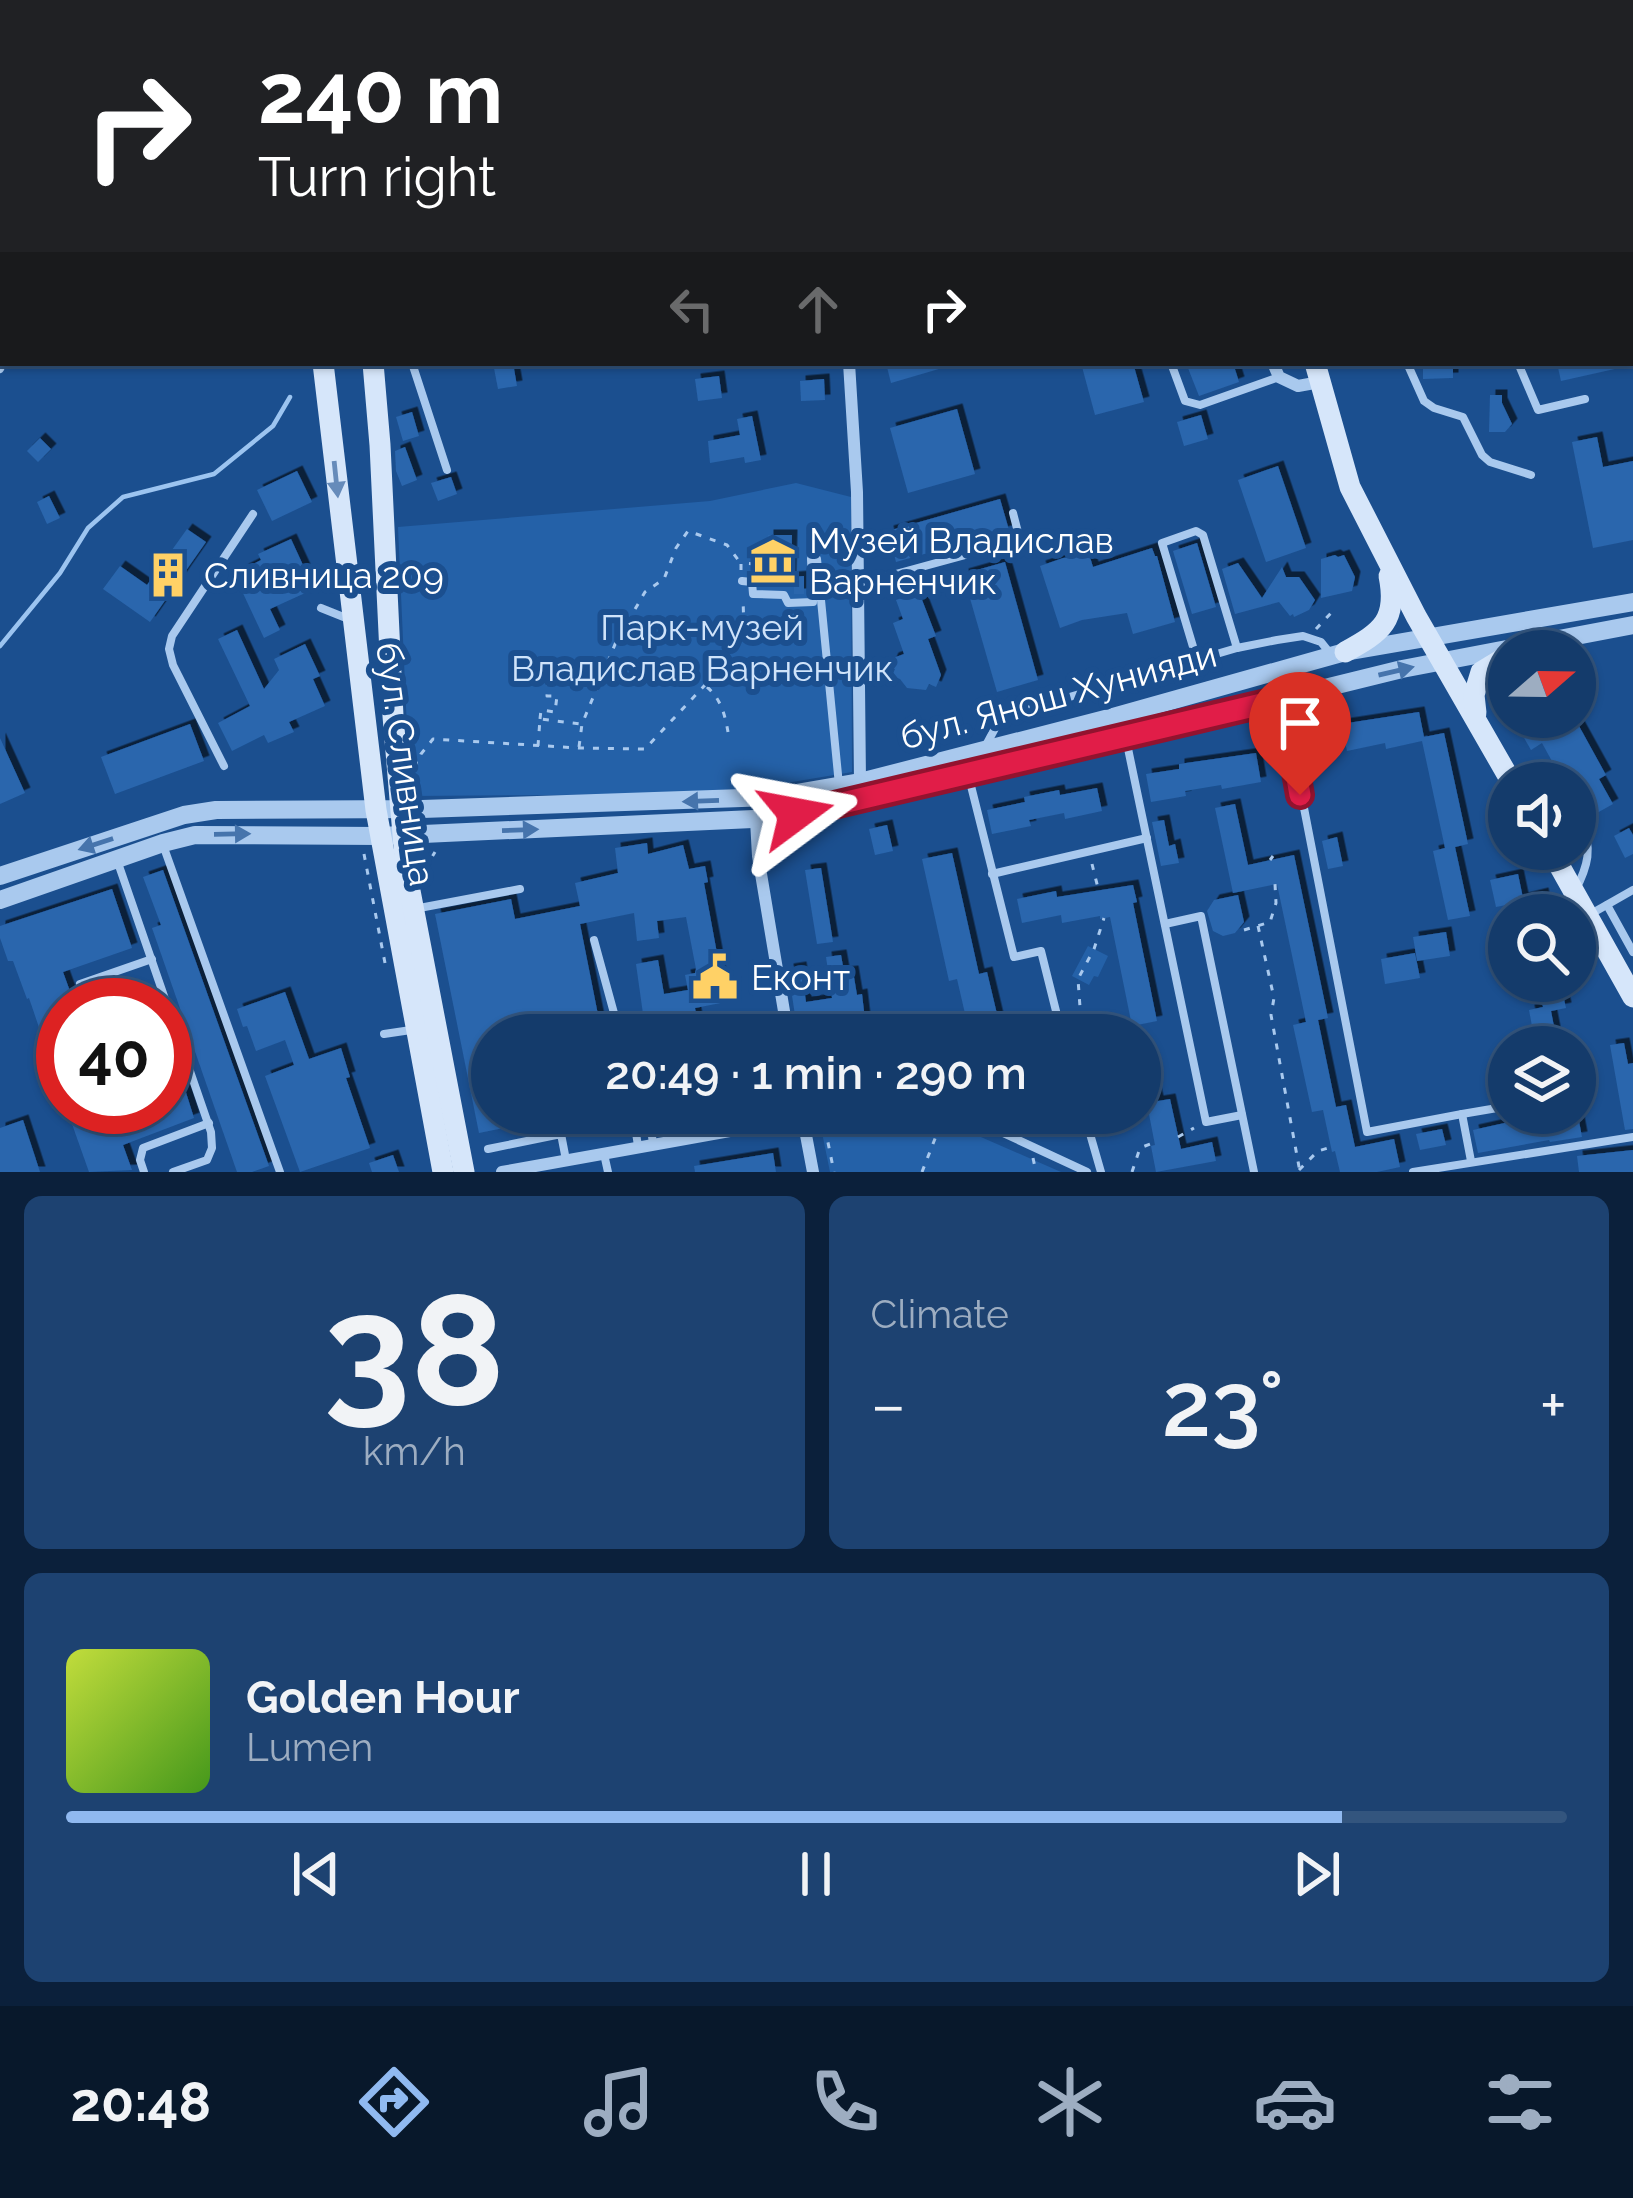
<!DOCTYPE html>
<meta charset="utf-8">
<style>
body{margin:0;font-family:Raleway,sans-serif;background:#1d4271;color:#f1f3f6;height:100vh;display:flex;flex-direction:column;font-size:45px;white-space:nowrap}
*{box-sizing:border-box;margin:0}
p{font-size:39px;color:#9dadc1}
.icon{flex:none;width:66px;height:66px;fill:none;stroke:currentColor;stroke-width:2;stroke-linecap:round;stroke-linejoin:round}
.map{position:relative;height:1172px;overflow:hidden}
.drawer{display:flex;flex-direction:column;gap:24px;padding:24px;background:#0b203b;flex:1}
.drawer>*{flex:none}
.guide{position:absolute;left:0px;top:0px;width:1635px;height:366px;box-shadow:0 3px 9px #0004,0 0 0 3px #33557e;background:#202124;color:#fff;overflow:hidden}
.needle{width:78px;rotate:70deg}
.controls{position:absolute;left:1488px;top:630px;display:grid;gap:24px}
.controls a{display:grid;place-items:center;width:108px;height:108px;border-radius:50%;background:#143b6b;box-shadow:0 3px 9px #0004,0 0 0 3px #33557e;font-size:60px}
.speed{position:absolute;left:36px;top:978px;display:flex;gap:24px;font-size:60px;font-weight:700;text-align:center}
.speed>*{display:grid;place-content:center;width:156px;height:156px;border-radius:50%;background:#143b6b;box-shadow:0 3px 9px #0004,0 0 0 3px #33557e;line-height:1}
.speed .limit{border:18px solid #d22;background:#fff;color:#111}
.pin{position:absolute;display:grid;place-items:center;width:102px;height:102px;color:#fff;margin:-123px -51px;border-radius:50% 50% 50% 0;rotate:-45deg;box-shadow:0 0 12px #0007}
.pin .icon{rotate:45deg}
.me{position:absolute;width:132px;margin:-66px;rotate:77deg;stroke-linejoin:round;filter:drop-shadow(0 0 9px #0008)}
.turn{display:flex;align-items:center;gap:42px;height:252px;padding:0 60px;font-size:54px}
.turn .icon{width:156px;height:156px;stroke-width:2.5}
.turn b{display:block;font-size:84px;line-height:102px}
.lanes{display:flex;align-items:center;height:114px;padding:0 60px;background:#0003;justify-content:center;gap:60px;direction:ltr}
.lanes .off{opacity:.35}
.big{font-size:90px;font-weight:600;line-height:1.1}
.drawer .tile{flex:1;display:flex;flex-direction:column;justify-content:center;gap:18px;min-width:0;padding:0 42px;border-radius:18px;background:#1d4271}
.drawer .dial{align-items:center;gap:0}
.dial b{font-size:156px;line-height:1}
.song{display:flex;align-items:center;gap:36px}
.cover{width:144px;height:144px;border-radius:18px;background:linear-gradient(135deg,hsl(70 70% 55%),hsl(100 70% 35%))}
.played{height:12px;border-radius:6px;background:linear-gradient(90deg,#90b9f0 85%,#33557e 85%)}
.keys{display:flex;justify-content:space-around;direction:ltr}
.heat{display:flex;justify-content:space-between;align-items:center;font-size:66px;direction:ltr}
.drawer .tiles{flex:1;display:grid;gap:24px;grid-template-columns:1fr 1fr}
.tile:last-child{grid-column:span 2}
.trip{position:absolute;left:471px;top:1014px;width:690px;height:120px;border-radius:60px;background:#143b6b;box-shadow:0 3px 9px #0004,0 0 0 3px #33557e;font-weight:600;line-height:120px;text-align:center}
.dock{display:flex;height:192px;justify-content:space-around;align-items:center;background:#08182b;color:#9dadc1}
.dock .icon{width:84px;height:84px}
.dock .on{color:#90b9f0}
.dock b{font-size:54px;color:#f1f3f6}
.map>svg:first-child{display:block}
.green{fill:#2461a8}
.lines{fill:none;stroke-linecap:round;stroke-linejoin:round}
.stream{stroke:#9cc4f0;stroke-width:4.5}
.building{fill:#2a66ad;filter:url(#shadow)}
.path{stroke:#a9c9ee;stroke-width:3;stroke-dasharray:6 9;stroke-linecap:butt}
.service{stroke:#a9c9ee;stroke-width:8}
.minor{stroke:#a9c9ee;stroke-width:12}
.tertiary{stroke:#a9c9ee;stroke-width:18}
.secondary{stroke:#d6e6fa;stroke-width:21}
.oneway{fill:#668bba}
.oneway2{fill:#4674ac}
.route-casing{stroke:#92132f;stroke-width:30}
.route{stroke:#e11d48;stroke-width:21}
.labels{text-anchor:middle;dominant-baseline:central;stroke-width:12;stroke-linejoin:round;paint-order:stroke}
.poi-label{font-size:36px;fill:#fff;stroke:#1b4f8f;text-anchor:start}
.park-label{font-size:36px;fill:#cfe3fa;stroke:#1b4f8f}
.street-label{font-size:36px;fill:#fff;stroke:#1b4f8f}
</style>
<div class="map">
<svg width="1633" height="1172" viewBox="0 0 1633 1172">
<defs>
<filter id="shadow"><feDropShadow dx="5.5" dy="-5.5" stdDeviation="0" flood-color="#0009"/></filter>
</defs>
<rect width="100%" height="100%" fill="#1b4f8f"/>
<g class="green">
<polygon points="796,483 851,497 852,772 720,794 410,796 398,527 710,501"/>
<polygon points="1088,946 1108,956 1098,977 1094,976 1089,985 1072,976"/>
<polygon points="818,1113 926,1113 1061,1172 830,1172"/>
</g>
<g class="lines">
<g class="stream">
<polyline points="554,3 559,0"/>
<polyline points="0,646 60,573 88,528 123,497 214,474 273,426 290,397"/>
</g>
</g>
<g class="building">
<polygon points="493,363 513,363 517,386 498,389"/>
<polygon points="886,363 949,363 949,366 891,383"/>
<polygon points="1081,363 1133,363 1144,402 1095,415"/>
<polygon points="1186,363 1233,363 1239,382 1199,396"/>
<polygon points="1423,363 1453,363 1453,378 1423,379"/>
<polygon points="1557,363 1618,363 1619,368 1561,381"/>
<polygon points="719,376 722,398 698,401 695,379"/>
<polygon points="824,379 825,400 801,401 800,381"/>
<polygon points="1490,395 1502,395 1502,403 1512,424 1505,432 1489,432"/>
<polygon points="957,409 975,474 908,493 890,428"/>
<polygon points="412,412 419,436 403,441 396,417"/>
<polygon points="1201,415 1208,439 1184,446 1177,422"/>
<polygon points="752,416 761,460 745,463 744,457 710,463 708,441 740,435 737,419"/>
<polygon points="1597,437 1603,467 1633,461 1633,540 1593,548 1572,442"/>
<polygon points="40,438 51,449 38,462 27,451"/>
<polygon points="405,447 417,480 402,486 396,471 395,451"/>
<polygon points="1278,466 1306,548 1266,562 1238,480"/>
<polygon points="297,471 312,502 272,521 257,490"/>
<polygon points="451,477 457,494 438,501 431,483"/>
<polygon points="49,496 60,518 47,524 37,502"/>
<polygon points="1000,499 1009,530 896,562 888,531"/>
<polygon points="187,529 206,542 150,622 103,589 120,566 147,585"/>
<polygon points="768,535 792,535 791,577 804,576 804,594 794,594 794,587 770,586 770,572 754,572 754,557 768,557"/>
<polygon points="291,539 314,589 270,609 280,630 264,638 234,574 261,560 258,554"/>
<polygon points="1197,543 1216,607 1192,614 1173,551"/>
<polygon points="1152,548 1155,556 1157,556 1175,622 1133,634 1127,613 1082,620 1060,628 1040,566 1063,558 1089,554 1093,567"/>
<polygon points="1335,555 1338,557 1344,555 1355,577 1352,591 1321,598 1321,559"/>
<polygon points="1005,562 1038,680 997,692 963,574"/>
<polygon points="1238,563 1262,598 1282,567 1286,577 1299,577 1315,600 1309,610 1294,617 1293,614 1290,616 1279,602 1235,614 1222,569"/>
<polygon points="919,592 936,636 928,639 941,675 936,687 929,684 926,690 907,688 900,679 892,676 895,669 889,667 893,658 904,654 893,623 903,619 896,600"/>
<polygon points="237,630 264,689 279,670 274,659 305,644 320,676 313,679 325,706 289,722 294,732 268,743 264,735 232,751 218,723 250,706 218,639"/>
<polygon points="1419,712 1424,737 1444,733 1468,844 1455,847 1470,916 1448,920 1433,851 1445,848 1422,741 1386,749 1385,743 1347,751 1341,724"/>
<polygon points="1555,717 1574,717 1606,775 1599,779 1613,804 1588,818 1581,814 1575,817 1575,799 1581,796 1567,770 1559,774 1542,743 1531,750 1523,736"/>
<polygon points="190,724 204,761 115,794 101,757"/>
<polygon points="0,738 25,793 0,804"/>
<polygon points="1256,753 1261,782 1222,789 1221,785 1185,791 1186,796 1151,802 1146,774 1179,769 1179,764"/>
<polygon points="1097,788 1102,811 1065,819 1064,813 1029,820 1031,826 992,834 987,810 1025,802 1024,797 1059,790 1060,795"/>
<polygon points="1235,804 1248,865 1294,855 1328,1018 1318,1020 1336,1107 1346,1105 1355,1147 1394,1139 1400,1167 1377,1172 1340,1172 1335,1151 1332,1152 1323,1110 1312,1112 1293,1025 1306,1022 1277,884 1233,893 1215,808"/>
<polygon points="1164,820 1169,846 1175,844 1179,863 1161,866 1152,822"/>
<polygon points="887,825 893,851 875,855 869,829"/>
<polygon points="1629,828 1633,835 1633,854 1625,858 1614,836"/>
<polygon points="1337,837 1343,866 1328,869 1322,841"/>
<polygon points="647,843 648,854 683,845 689,869 705,866 708,882 704,883 726,1002 695,1008 700,1035 646,1035 636,964 658,960 664,994 688,990 685,975 695,973 696,969 686,917 657,921 659,938 637,941 634,913 580,924 602,1035 492,1035 492,1113 552,1113 552,1118 479,1133 435,914 511,899 515,919 580,906 575,883 618,873 615,848"/>
<polygon points="952,853 979,974 987,972 1002,1035 970,1035 957,979 949,981 922,859"/>
<polygon points="821,868 833,942 817,944 805,870"/>
<polygon points="163,870 269,1166 252,1172 237,1172 152,928 161,925 143,877"/>
<polygon points="1518,874 1523,898 1543,893 1547,915 1523,915 1521,902 1496,907 1490,880"/>
<polygon points="1133,885 1137,902 1133,903 1157,1021 1132,1026 1110,917 1100,919 1100,916 1062,923 1061,915 1022,923 1017,899 1056,891 1057,897"/>
<polygon points="112,889 132,948 63,972 75,1005 63,1005 61,1092 29,998 27,999 13,961 8,961 0,938 0,926"/>
<polygon points="1238,895 1244,922 1235,933 1223,936 1213,931 1207,911 1214,900"/>
<polygon points="1446,932 1450,956 1417,961 1413,937"/>
<polygon points="1415,953 1420,978 1385,984 1381,959"/>
<polygon points="841,955 844,972 853,971 857,995 862,994 866,1028 857,1029 858,1035 839,1035 836,1016 809,1020 811,1035 798,1035 788,969 801,967 806,1002 832,998 826,957"/>
<polygon points="1537,981 1560,981 1566,1008 1551,1011 1558,1047 1536,1047 1529,1010 1543,1007"/>
<polygon points="285,992 309,1059 341,1048 350,1077 346,1078 370,1148 300,1172 265,1076 294,1065 285,1040 256,1051 247,1026 243,1027 237,1009"/>
<polygon points="1140,1042 1145,1042 1158,1101 1170,1099 1181,1149 1212,1142 1216,1161 1156,1172 1151,1146 1155,1145 1147,1104 1140,1105"/>
<polygon points="1624,1043 1628,1064 1633,1063 1633,1129 1625,1130 1610,1045"/>
<polygon points="183,1083 194,1118 123,1145 132,1170 89,1172 66,1107 165,1107 165,1089"/>
<polygon points="657,1113 688,1113 690,1124 659,1130"/>
<polygon points="1550,1113 1571,1113 1572,1117 1578,1116 1582,1137 1550,1142 1549,1140 1478,1153 1473,1130"/>
<polygon points="23,1120 40,1172 0,1172 0,1128"/>
<polygon points="1442,1129 1446,1145 1420,1150 1416,1134"/>
<polygon points="1633,1150 1633,1172 1579,1172 1577,1156"/>
<polygon points="773,1153 776,1172 695,1172 694,1166"/>
<polygon points="393,1155 399,1172 372,1172 369,1163"/>
</g>
<g class="lines">
<g class="path">
<polyline points="1480,0 1481,3"/>
<polyline points="0,95 3,101"/>
<polyline points="741,570 741,563 754,564"/>
<polyline points="1316,629 1331,613"/>
<path d="M707,687C721,699 725,715 728,732"/>
<polyline points="540,719 541,710 555,712 557,696 547,696 548,671"/>
<polyline points="538,746 540,719 581,724"/>
<polyline points="579,747 582,724 616,642 645,592 664,579 676,548 688,531 727,545 739,561"/>
<polyline points="412,764 418,763 421,754 433,739 579,748 645,749 705,685 744,631 743,598"/>
<polyline points="364,854 385,963"/>
<polyline points="1270,860 1273,856"/>
<polyline points="1092,864 1099,892"/>
<polyline points="425,869 435,852"/>
<polyline points="1258,926 1274,998 1271,1015 1300,1172"/>
<polyline points="1244,930 1270,922 1276,903 1275,884"/>
<polyline points="1082,1035 1078,979 1094,949 1104,918"/>
<polyline points="822,1113 834,1172"/>
<polyline points="1546,1113 1546,1114"/>
<polyline points="1178,1137 1194,1128"/>
<polyline points="1033,1158 1036,1172"/>
<polyline points="1299,1170 1318,1151 1331,1147"/>
<polyline points="922,1172 945,1113"/>
<polyline points="1132,1172 1140,1148 1155,1142"/>
</g>
<g class="service">
<polyline points="360,0 360,3"/>
<polyline points="794,0 795,3"/>
<polyline points="1065,0 1068,3"/>
<polyline points="1322,0 1322,3"/>
<polyline points="1354,0 1356,3"/>
<polyline points="1603,1 1608,0"/>
<polyline points="218,3 219,0"/>
<polyline points="858,3 867,0"/>
<polyline points="1178,3 1178,0"/>
<polyline points="0,193 3,190"/>
<polyline points="1632,285 1633,285"/>
<polyline points="412,363 447,470"/>
<polyline points="1171,363 1185,401 1200,405 1279,377"/>
<polyline points="1407,363 1424,401 1434,408 1463,417 1482,455 1490,462 1531,475"/>
<polyline points="1518,363 1538,410 1585,399"/>
<polyline points="0,369 3,363"/>
<polyline points="742,581 752,582 753,594 784,595 788,603 813,602 811,559 817,559 839,785"/>
<polyline points="859,584 1020,540 1013,513"/>
<polyline points="321,608 351,620"/>
<polyline points="1197,660 1162,543 1196,531 1203,535 1237,648"/>
<polyline points="1283,700 1367,1132 1462,1114 1471,1161"/>
<polyline points="1126,739 1206,1122 1242,1115"/>
<polyline points="984,749 1001,717 1237,648 1277,640 1303,636 1321,642 1329,652"/>
<polyline points="224,766 173,665 169,649 172,636 253,514"/>
<polyline points="968,774 1014,957 1041,951 1062,1035"/>
<polyline points="163,845 280,1172"/>
<polyline points="117,860 211,1132 212,1148 207,1160 173,1172"/>
<polyline points="992,874 1147,838"/>
<path d="M1575,891C1588,866 1593,848 1581,822"/>
<polyline points="1607,905 1633,952"/>
<polyline points="414,909 520,889"/>
<polyline points="1589,915 1633,890"/>
<polyline points="1165,924 1201,916 1254,1172"/>
<polyline points="594,940 620,1035"/>
<polyline points="88,1005 80,984 152,959"/>
<polyline points="636,1018 638,1035"/>
<polyline points="384,1034 411,1030"/>
<polyline points="165,1053 183,1047"/>
<polyline points="633,1113 638,1146"/>
<polyline points="649,1113 653,1144"/>
<polyline points="960,1113 1087,1172"/>
<polyline points="1084,1113 1101,1172"/>
<polyline points="1462,1114 1509,1106"/>
<polyline points="488,1149 561,1134 566,1160"/>
<polyline points="604,1154 608,1172"/>
<polyline points="144,1172 140,1160 143,1148 209,1123"/>
<polyline points="1413,1172 1633,1137"/>
</g>
<g class="minor">
<polyline points="764,0 765,3"/>
<polyline points="849,363 857,492 860,782"/>
<polyline points="1273,363 1279,377 1298,386 1320,382"/>
<polyline points="756,820 758,856 788,1035"/>
<polyline points="802,1114 813,1172"/>
<polyline points="502,1172 803,1118"/>
</g>
<g class="tertiary">
<polyline points="0,876 184,815 216,810 422,809 773,797 860,782 1113,717 1345,652 1633,602"/>
<polyline points="0,900 163,843 195,835 380,836 777,818 1126,737 1402,669 1633,625"/>
</g>
<g class="secondary">
<polyline points="291,0 291,3"/>
<polyline points="317,0 318,3"/>
<polyline points="1151,0 1153,3"/>
<polyline points="323,363 376,810 443,1172"/>
<polyline points="373,363 380,445 393,716 406,870 464,1172"/>
<polyline points="1315,363 1350,487 1416,616 1512,783"/>
<polyline points="1517,651 1531,645"/>
<path d="M1345,652C1382,632 1398,620 1389,576"/>
<polyline points="1476,713 1474,695 1481,672 1509,655"/>
<polyline points="1550,849 1633,997"/>
</g>
</g>
<defs><path id="oneway-solid" d="M-6-.8H1V-3.2L6.5 0L1 3.2V.8H-6Z" transform="scale(3)"/></defs>
<use class="oneway" href="#oneway-solid" transform="translate(336 479) rotate(84)"/>
<g class="oneway2">
<use href="#oneway-solid" transform="translate(1396 671) rotate(-13)"/>
<use href="#oneway-solid" transform="translate(701 801) rotate(178)"/>
<use href="#oneway-solid" transform="translate(520 830) rotate(-2)"/>
<use href="#oneway-solid" transform="translate(232 834) rotate(-1)"/>
<use href="#oneway-solid" transform="translate(96 844) rotate(162)"/>
</g>
<g class="lines">
<g class="route-casing">
<polyline id="route" points="796,814 1283,699 1300,795"/>
</g>
<use href="#route" class="route"/>
</g>
<defs>
<g id="museum-bare" transform="scale(3.6)"><path d="M0-6L6-3V-2H-6V-3ZM-5-1h2V3h-2ZM-1-1h2V3h-2ZM3-1h2V3H3ZM-6 4H6V6H-6Z" fill="#ffd166" stroke="#1b4f8f" stroke-width="2.5" paint-order="stroke"/></g>
<g id="building-bare" transform="scale(3.6)"><path d="M-4-6H4V6H1V3H-1V6H-4ZM-2.5-4.3h1.7v1.8h-1.7ZM.8-4.3h1.7v1.8H.8ZM-2.5-1h1.7V.8h-1.7ZM.8-1h1.7V.8H.8Z" fill="#ffd166" stroke="#1b4f8f" stroke-width="2.5" paint-order="stroke"/></g>
<g id="civic-bare" transform="scale(3.6)"><path d="M-.6-6.5H3V-4.5H.6V-3L4-1V1h2V6H-6V1h2V-1L-.6-3ZM-1.2 2.5V6h2.4V2.5Z" fill="#ffd166" stroke="#1b4f8f" stroke-width="2.5" paint-order="stroke"/></g>
</defs>
<g fill-rule="evenodd">
<use href="#museum-bare" x="773" y="561"/>
<use href="#building-bare" x="168" y="575"/>
<use href="#civic-bare" x="715" y="977"/>
</g>
<g class="labels">
<g class="poi-label">
<text x="809" y="540">Музей Владислав<tspan x="809" dy="41">Варненчик</tspan></text>
<text x="204" y="575">Сливница 209</text>
<text x="751" y="977">Еконт</text>
</g>
<g class="park-label">
<text x="702" y="627">Парк-музей<tspan x="702" dy="41">Владислав Варненчик</tspan></text>
</g>
<g class="street-label">
<text transform="translate(1058 695) rotate(-15)">бул. Янош Хунияди</text>
<text transform="translate(406 764) rotate(82)">бул. Сливница</text>
</g>
</g>
</svg>
<div class="controls">
<a><svg class="needle" viewBox="-14 -14 28 28"><path d="M0-13l5 13h-10z" fill="#e53935"/><path d="M0 13l5-13h-10z" fill="#9dadc1"/></svg></a>
<a><svg class="icon" aria-label="sound" viewBox="0 0 24 24"><path d="M4 9h4l5-4v14l-5-4H4zM17 9q2 3 0 6"/></svg></a>
<a><svg class="icon" aria-label="search" viewBox="0 0 24 24"><circle cx="10" cy="10" r="6"/><path d="M15 15l6 6"/></svg></a>
<a><svg class="icon" aria-label="layers" viewBox="0 0 24 24"><path d="M12 4l9 5-9 5-9-5zM3 14l9 5 9-5"/></svg></a>
</div>
<div class="speed"><div class="limit">40</div></div>
<div class="pin" style="left:1300px;top:795px;background:#d93025"><svg class="icon" aria-label="arrive" viewBox="0 0 24 24"><path d="M6 21V4h12l-3 4 3 4H6"/></svg></div>
<svg class="me" style="left:796px;top:814px" viewBox="-20 -20 40 40"><path d="M0-17L14 15 0 8-14 15z" fill="#e11d48" stroke="#fff" stroke-width="4"/></svg>
<div class="trip">20:49 · 1 min · 290 m</div>
<div class="guide">
<div class="turn"><svg class="icon" aria-label="right" viewBox="0 0 24 24"><path d="M7 20v-9h11M14 6l5 5-5 5"/></svg><div><b>240 m</b>Turn right</div></div>
<div class="lanes"><svg class="icon off" aria-label="left" viewBox="0 0 24 24"><path d="M17 20v-9H6M10 6l-5 5 5 5"/></svg><svg class="icon off" aria-label="ahead" viewBox="0 0 24 24"><path d="M12 20V5M6 11l6-6 6 6"/></svg><svg class="icon" aria-label="right" viewBox="0 0 24 24"><path d="M7 20v-9h11M14 6l5 5-5 5"/></svg></div>
</div>
</div>
<section class="drawer">
<div class="tiles">
<div class="tile dial"><b>38</b><p>km/h</p></div>
<div class="tile"><p>Climate</p>
<div class="heat"><a>−</a><b class="big">23°</b><a>+</a></div>
</div>
<div class="tile">
<div class="song"><i class="cover"></i><div><b>Golden Hour</b><p>Lumen</p></div></div>
<div class="played"></div>
<div class="keys"><svg class="icon" aria-label="previous" viewBox="0 0 24 24"><path d="M18 5L8 12l10 7zM5 5v14"/></svg><svg class="icon" aria-label="pause" viewBox="0 0 24 24"><path d="M8 5v14M16 5v14"/></svg><svg class="icon" aria-label="next" viewBox="0 0 24 24"><path d="M6 5l10 7-10 7zM19 5v14"/></svg></div>
</div>
</div>
</section>
<nav class="dock">
<b>20:48</b>
<svg class="icon on" aria-label="directions" viewBox="0 0 24 24"><path d="M12 3l9 9-9 9-9-9zM9 14v-3h6M13 9l2 2-2 2"/></svg>
<svg class="icon" aria-label="music" viewBox="0 0 24 24"><path d="M9 18V5l10-2v13"/><circle cx="6" cy="18" r="3"/><circle cx="16" cy="16" r="3"/></svg>
<svg class="icon" aria-label="phone" viewBox="0 0 24 24"><path d="M5 4h4l2 5-3 2q2 4 5 5l2-3 5 2v4C11 20 4 13 5 4z"/></svg>
<svg class="icon" aria-label="climate" viewBox="0 0 24 24"><path d="M12 3v18M4 7l16 10M4 17L20 7"/></svg>
<svg class="icon" aria-label="car" viewBox="0 0 24 24"><path d="M5 17H2v-5l4-1 3-4h7l3 4 3 1v5h-3M9 17h6M6 11h13"/><circle cx="7" cy="17" r="2"/><circle cx="17" cy="17" r="2"/></svg>
<svg class="icon" aria-label="filters" viewBox="0 0 24 24"><path d="M4 7h16M4 17h16"/><circle cx="9" cy="7" r="2"/><circle cx="15" cy="17" r="2"/></svg>
</nav>
